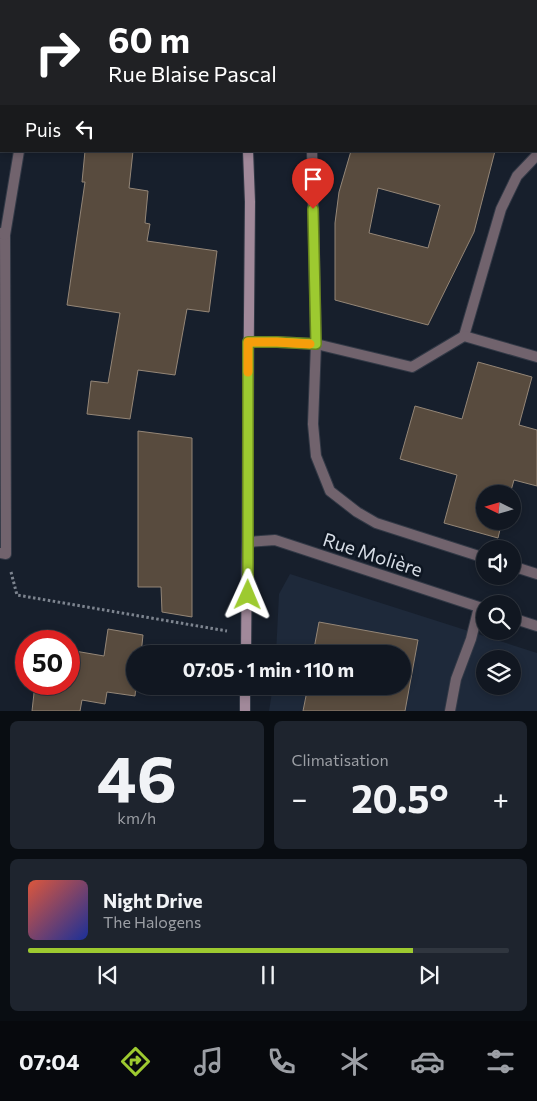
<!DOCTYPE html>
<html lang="fr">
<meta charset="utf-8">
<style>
body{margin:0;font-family:Commissioner,sans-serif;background:#1e242e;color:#f1f3f6;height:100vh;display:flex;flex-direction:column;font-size:19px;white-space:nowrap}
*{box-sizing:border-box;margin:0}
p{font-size:16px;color:#9c9fa5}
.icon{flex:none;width:28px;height:28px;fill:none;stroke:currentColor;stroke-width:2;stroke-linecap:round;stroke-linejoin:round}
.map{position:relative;height:711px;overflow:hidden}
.sheet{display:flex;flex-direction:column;gap:10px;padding:10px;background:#090d12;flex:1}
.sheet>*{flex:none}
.top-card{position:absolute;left:0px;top:0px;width:538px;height:152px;box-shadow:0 2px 8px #0003,0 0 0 1px #30363f;background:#202124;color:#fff;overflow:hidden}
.needle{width:32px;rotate:275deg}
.fabs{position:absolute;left:476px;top:485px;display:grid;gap:10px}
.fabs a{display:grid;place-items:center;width:45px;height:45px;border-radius:50%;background:#111721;box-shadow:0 2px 8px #0003,0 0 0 1px #30363f;font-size:25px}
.speed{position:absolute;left:15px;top:630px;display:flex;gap:10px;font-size:25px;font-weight:700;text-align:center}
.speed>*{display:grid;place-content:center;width:65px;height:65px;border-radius:50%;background:#111721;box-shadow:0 2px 8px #0003,0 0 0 1px #30363f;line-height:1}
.speed .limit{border:8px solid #d22;background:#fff;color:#111}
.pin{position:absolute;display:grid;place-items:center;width:42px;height:42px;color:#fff;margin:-51px -21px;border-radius:50% 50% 50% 0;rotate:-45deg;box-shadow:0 0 5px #0007}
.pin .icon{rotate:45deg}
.me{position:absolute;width:55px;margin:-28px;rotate:1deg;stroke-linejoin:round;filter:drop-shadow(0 0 4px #0008)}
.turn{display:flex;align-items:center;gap:18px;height:105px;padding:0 25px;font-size:22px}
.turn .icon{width:65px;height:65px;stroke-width:2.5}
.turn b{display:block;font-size:35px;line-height:42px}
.then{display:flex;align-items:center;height:48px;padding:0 25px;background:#0003;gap:10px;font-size:19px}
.big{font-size:38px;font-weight:700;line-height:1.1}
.sheet .card{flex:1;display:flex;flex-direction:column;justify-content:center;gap:8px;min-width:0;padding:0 18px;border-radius:8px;background:#1e242e}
.sheet .dial{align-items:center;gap:0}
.dial b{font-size:65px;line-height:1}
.song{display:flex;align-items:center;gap:15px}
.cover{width:60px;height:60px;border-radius:8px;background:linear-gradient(135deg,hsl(10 70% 55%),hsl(230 70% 35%))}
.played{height:5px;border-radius:2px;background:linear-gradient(90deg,#9dca30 80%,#30363f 80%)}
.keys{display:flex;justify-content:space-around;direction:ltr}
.heat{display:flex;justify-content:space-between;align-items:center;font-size:28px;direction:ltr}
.sheet .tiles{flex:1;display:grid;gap:10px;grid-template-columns:1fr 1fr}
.card:last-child{grid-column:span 2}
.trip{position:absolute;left:126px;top:645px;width:285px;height:50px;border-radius:25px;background:#111721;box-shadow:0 2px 8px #0003,0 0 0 1px #30363f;font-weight:700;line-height:50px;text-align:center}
.menu{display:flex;height:80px;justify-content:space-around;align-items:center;background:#07090d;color:#9c9fa5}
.menu .icon{width:35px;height:35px}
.menu .active{color:#9dca30}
.menu b{font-size:22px;color:#f1f3f6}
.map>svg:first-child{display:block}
.built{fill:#1e293a;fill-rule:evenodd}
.building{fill:#584b3e;stroke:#948677;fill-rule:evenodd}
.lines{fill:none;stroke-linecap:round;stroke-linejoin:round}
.lane-casing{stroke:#323946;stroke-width:12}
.street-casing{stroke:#323946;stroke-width:12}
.secondary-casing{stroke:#323946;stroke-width:12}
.path{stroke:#7d848f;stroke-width:3;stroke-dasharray:2.5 2.5;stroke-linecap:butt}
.lane{stroke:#71636d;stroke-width:10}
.street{stroke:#71636d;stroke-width:10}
.secondary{stroke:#a1899a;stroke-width:10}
.tram{stroke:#c0c7d0;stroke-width:1}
.route-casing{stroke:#66831f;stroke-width:12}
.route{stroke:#9dca30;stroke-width:9}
.slow{stroke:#f59e0b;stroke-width:9}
.labels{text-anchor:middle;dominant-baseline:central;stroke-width:5;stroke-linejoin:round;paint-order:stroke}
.street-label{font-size:19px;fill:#d5dbe4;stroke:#0e1622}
</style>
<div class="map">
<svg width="537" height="711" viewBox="0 0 537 711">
<rect width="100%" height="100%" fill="#171f2c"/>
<path class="built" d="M290,574L537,653V711H269L273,686H402V654H276L279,594ZM485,659H512V686H485Z"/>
<g class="building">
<polygon points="85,151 133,151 129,188 148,191 145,223 150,224 147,241 217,251 209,312 187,309 175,375 138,370 130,419 87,414 91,381 108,383 120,313 67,305 85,182 82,182"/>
<path d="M351,151H495L474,232L428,325L335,300V223L339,192ZM378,188L440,205L428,248L369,233Z"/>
<polygon points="478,362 532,377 519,425 537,430 537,486 514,480 510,494 485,494 485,521 502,521 498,538 444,523 457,475 400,459 415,406 462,419"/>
<polygon points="138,431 192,438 192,617 162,612 161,587 138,587"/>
<polygon points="319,622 418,640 405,711 303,711 308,686 402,686 402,654 313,654"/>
<polygon points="108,629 143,635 141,654 135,654 136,686 135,696 107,692 105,704 82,700 80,711 32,711 35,684 69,684 69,650 104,656"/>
</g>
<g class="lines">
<g class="lane-casing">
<g id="lane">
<polyline points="536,103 537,103"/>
<polyline points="312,151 316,344"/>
<polyline points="450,711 456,679 471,639 479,607"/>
</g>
</g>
<g class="street-casing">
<g id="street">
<polyline points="50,1 51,0"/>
<polyline points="0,233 5,235 6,554 0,553"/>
<polyline points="5,235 19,151"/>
<polyline points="464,336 501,209 517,176 537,155"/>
<polyline points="248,342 277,342 316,344 412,367 464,336 537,357"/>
<polyline points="316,344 313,424 316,456 330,491 357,512 376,523 485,558"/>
<polyline points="248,542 275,540 485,609"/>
<polyline points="512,566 537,574"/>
<polyline points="512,618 537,626"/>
</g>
</g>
<g class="secondary-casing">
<g id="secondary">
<polyline points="241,0 241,1"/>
<polyline points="329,0 333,1"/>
<polyline points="536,53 537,53"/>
<polyline points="246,654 250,202 248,151"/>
<polyline points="245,711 245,686"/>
</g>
</g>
<g class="path">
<polyline points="215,0 216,1"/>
<polyline points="299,1 299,0"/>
<polyline points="536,80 537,80"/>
<polyline points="11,572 17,595 227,631"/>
</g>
<use href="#lane" class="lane"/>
<use href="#street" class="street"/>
<use href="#secondary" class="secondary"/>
<g class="tram">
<polyline points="477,0 481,1"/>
<polyline points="522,0 527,1"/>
<polyline points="536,4 537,4"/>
<polyline points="536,16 537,17"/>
</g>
</g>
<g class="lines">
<g class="route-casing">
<polyline id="route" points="248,595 248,342 277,342 316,344 313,209"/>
</g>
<use href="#route" class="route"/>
<polyline class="slow" points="248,372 248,342 277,342 310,344"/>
</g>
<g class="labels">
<g class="street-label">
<text transform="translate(373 554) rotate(18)">Rue Molière</text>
</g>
</g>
</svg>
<div class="fabs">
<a><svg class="needle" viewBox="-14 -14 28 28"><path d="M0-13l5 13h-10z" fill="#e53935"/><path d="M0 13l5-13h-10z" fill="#9c9fa5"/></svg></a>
<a><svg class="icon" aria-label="sound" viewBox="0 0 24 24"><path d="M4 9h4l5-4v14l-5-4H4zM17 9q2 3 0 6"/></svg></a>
<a><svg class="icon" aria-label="search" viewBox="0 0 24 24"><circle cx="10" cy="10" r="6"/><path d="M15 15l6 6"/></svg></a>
<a><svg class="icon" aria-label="layers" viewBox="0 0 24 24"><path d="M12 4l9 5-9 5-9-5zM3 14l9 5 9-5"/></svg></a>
</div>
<div class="speed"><div class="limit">50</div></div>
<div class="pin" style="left:313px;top:209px;background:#d93025"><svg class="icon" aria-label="arrive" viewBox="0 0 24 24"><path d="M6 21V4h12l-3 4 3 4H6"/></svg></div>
<svg class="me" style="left:248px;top:595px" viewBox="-20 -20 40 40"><path d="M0-17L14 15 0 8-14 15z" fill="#9dca30" stroke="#fff" stroke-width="4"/></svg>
<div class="trip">07:05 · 1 min · 110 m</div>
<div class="top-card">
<div class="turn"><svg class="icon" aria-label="right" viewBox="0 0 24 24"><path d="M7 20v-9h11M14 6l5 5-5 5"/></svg><div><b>60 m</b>Rue Blaise Pascal</div></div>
<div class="then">Puis<svg class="icon" aria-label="left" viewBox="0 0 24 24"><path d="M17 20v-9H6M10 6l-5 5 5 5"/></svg></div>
</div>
</div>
<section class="sheet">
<div class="tiles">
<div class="card dial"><b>46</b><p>km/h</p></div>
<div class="card"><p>Climatisation</p>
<div class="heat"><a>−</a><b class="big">20.5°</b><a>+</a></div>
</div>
<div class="card">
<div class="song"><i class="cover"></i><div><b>Night Drive</b><p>The Halogens</p></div></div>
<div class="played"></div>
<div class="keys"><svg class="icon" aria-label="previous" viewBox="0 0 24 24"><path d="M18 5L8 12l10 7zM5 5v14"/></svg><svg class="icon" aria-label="pause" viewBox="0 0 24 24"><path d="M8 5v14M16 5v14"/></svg><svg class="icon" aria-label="next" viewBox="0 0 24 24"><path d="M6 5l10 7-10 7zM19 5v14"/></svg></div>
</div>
</div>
</section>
<nav class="menu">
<b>07:04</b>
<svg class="icon active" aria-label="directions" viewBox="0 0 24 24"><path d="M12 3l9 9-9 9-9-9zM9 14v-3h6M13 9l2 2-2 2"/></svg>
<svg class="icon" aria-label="music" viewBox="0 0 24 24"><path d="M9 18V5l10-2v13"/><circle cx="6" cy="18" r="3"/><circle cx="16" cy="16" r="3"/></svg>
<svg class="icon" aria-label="phone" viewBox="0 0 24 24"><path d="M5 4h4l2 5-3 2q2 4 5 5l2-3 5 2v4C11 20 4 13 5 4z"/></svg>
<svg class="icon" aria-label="climate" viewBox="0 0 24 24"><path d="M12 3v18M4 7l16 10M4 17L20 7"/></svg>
<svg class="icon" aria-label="car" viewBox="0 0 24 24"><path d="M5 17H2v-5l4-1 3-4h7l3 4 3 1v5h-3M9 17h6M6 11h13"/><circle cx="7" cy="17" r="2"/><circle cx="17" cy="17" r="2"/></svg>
<svg class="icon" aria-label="filters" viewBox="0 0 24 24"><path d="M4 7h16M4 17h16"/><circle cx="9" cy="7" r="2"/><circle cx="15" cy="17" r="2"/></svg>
</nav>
